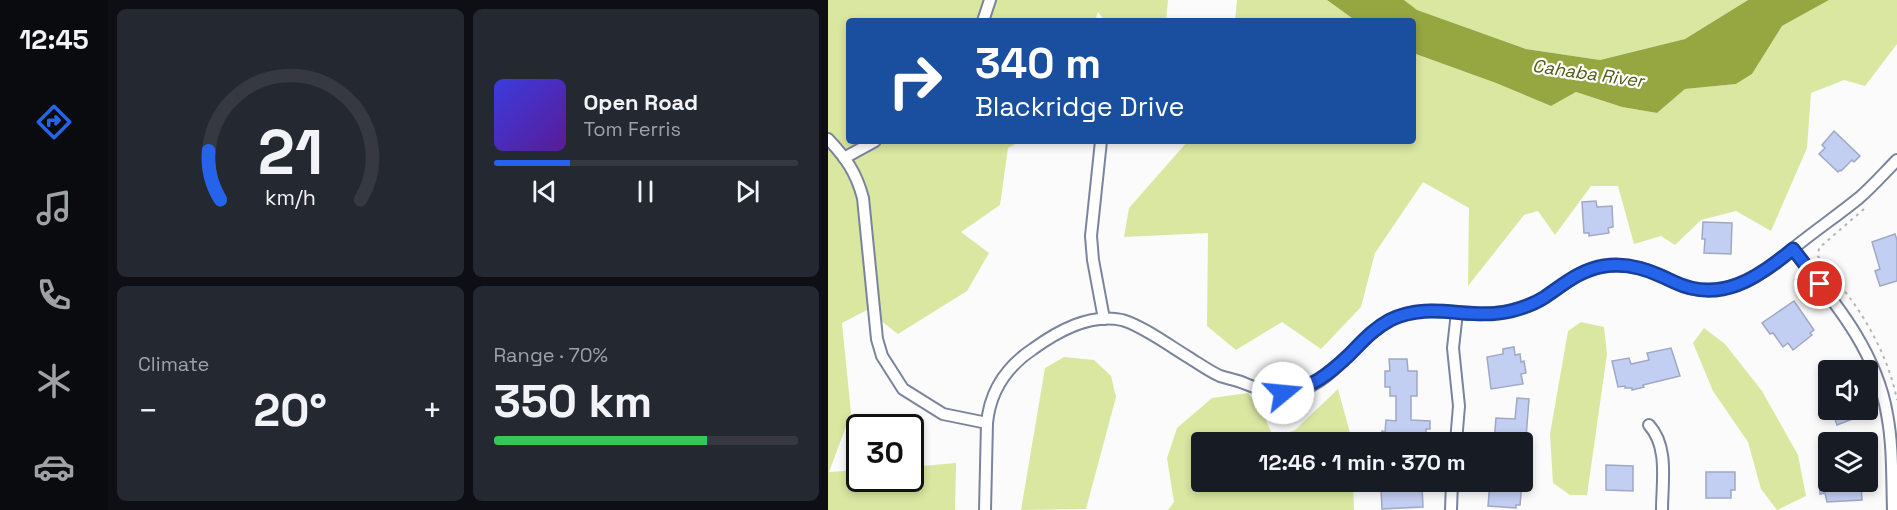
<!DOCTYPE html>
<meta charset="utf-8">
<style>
body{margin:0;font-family:"Space Grotesk",sans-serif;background:#242831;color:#f1f3f6;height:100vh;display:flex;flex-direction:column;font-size:22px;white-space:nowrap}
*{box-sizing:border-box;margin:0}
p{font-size:20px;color:#9ea1a6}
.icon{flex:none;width:33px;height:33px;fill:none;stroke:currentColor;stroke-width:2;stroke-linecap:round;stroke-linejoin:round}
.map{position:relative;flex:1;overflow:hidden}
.side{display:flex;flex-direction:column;gap:9px;padding:9px;background:#0d0f14;width:720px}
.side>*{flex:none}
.banner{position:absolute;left:18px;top:18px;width:570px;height:126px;border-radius:6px;box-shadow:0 3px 9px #0003;background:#1a4fa0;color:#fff;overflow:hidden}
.fabs{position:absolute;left:990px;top:360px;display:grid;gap:12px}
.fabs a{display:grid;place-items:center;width:60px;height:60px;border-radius:6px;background:#171b24;box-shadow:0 3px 9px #0003;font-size:30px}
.speed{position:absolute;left:18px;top:414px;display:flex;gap:12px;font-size:30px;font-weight:700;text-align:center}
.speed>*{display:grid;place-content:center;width:78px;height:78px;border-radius:50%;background:#171b24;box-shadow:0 3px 9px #0003;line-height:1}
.speed .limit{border:3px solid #111;border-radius:9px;background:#fff;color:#111}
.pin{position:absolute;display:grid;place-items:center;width:51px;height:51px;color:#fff;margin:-26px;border:3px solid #fff;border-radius:50%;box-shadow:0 2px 6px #0007}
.me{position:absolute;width:66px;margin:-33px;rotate:73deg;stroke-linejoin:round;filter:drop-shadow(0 0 4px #0008)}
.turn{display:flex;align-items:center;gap:21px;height:126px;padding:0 30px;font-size:27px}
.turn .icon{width:78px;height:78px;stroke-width:2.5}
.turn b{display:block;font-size:42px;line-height:51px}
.big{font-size:45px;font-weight:700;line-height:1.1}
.side .card{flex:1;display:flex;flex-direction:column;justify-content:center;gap:9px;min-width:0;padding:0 21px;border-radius:9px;background:#242831}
.side .dial{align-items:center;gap:0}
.dial svg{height:156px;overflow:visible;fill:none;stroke:#363941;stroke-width:7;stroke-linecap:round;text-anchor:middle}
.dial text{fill:#f1f3f6;stroke:none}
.song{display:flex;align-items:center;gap:18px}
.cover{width:72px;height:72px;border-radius:9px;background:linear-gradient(135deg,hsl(240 70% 55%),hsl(270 70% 35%))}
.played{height:6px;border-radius:3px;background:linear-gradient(90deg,#2563eb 25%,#363941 25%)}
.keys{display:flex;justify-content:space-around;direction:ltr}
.heat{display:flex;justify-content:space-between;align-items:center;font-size:33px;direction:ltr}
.charge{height:9px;border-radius:4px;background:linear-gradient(90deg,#34c759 70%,#363941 0)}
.side .tiles{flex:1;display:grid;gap:9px;grid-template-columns:repeat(2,1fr)}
.trip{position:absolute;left:363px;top:432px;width:342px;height:60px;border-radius:6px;background:#171b24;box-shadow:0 3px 9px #0003;font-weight:700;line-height:60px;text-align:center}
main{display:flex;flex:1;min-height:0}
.dock{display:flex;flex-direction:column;width:108px;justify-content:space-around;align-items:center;background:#090b0e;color:#9ea1a6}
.dock .icon{width:42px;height:42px}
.dock .current{color:#2563eb}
.dock b{font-size:27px;color:#f1f3f6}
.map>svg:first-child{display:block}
.green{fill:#d9e7a1}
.water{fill:#96a742}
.building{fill:#c2cef2;stroke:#a0a9c4;stroke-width:1.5}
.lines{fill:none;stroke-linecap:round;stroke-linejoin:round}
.street-casing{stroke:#7b849d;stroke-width:14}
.path{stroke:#b4b6b9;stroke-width:2;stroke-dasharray:3 4.5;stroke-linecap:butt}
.street{stroke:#fff;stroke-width:10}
.route-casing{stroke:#184099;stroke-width:15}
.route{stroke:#2563eb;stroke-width:10}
.labels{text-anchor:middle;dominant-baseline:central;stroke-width:4.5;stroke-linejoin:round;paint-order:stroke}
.water-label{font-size:18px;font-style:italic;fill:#515b12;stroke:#fff}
</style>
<main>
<nav class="dock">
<b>12:45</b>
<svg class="icon current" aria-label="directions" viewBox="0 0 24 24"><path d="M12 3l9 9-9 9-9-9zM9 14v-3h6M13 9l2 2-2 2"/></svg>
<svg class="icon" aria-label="music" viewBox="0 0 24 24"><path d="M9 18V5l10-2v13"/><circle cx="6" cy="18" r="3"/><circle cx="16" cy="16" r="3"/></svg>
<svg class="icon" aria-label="phone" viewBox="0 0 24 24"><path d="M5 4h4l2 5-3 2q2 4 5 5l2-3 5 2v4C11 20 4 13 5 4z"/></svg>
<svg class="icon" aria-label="climate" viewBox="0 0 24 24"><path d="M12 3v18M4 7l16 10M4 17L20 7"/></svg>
<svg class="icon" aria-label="car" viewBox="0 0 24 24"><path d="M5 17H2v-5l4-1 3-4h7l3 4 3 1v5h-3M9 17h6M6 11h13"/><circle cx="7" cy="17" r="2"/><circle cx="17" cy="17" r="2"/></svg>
</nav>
<section class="side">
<div class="tiles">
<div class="card dial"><svg viewBox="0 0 100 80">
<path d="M14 69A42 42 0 1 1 86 69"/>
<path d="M14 69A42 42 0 0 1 8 44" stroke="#2563eb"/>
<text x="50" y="56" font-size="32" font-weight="700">21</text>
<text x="50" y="72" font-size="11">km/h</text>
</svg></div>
<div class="card">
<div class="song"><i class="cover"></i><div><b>Open Road</b><p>Tom Ferris</p></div></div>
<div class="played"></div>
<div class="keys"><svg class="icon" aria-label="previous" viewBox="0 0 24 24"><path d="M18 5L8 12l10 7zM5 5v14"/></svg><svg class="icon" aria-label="pause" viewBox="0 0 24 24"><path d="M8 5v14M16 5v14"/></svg><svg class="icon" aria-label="next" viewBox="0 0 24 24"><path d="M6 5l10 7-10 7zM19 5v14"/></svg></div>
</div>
<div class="card"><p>Climate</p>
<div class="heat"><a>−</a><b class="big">20°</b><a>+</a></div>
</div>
<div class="card"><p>Range · 70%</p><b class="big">350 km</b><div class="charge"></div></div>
</div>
</section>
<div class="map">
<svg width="1069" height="510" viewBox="0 0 1069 510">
<rect width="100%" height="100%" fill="#fbfbfb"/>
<g class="green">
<polygon points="0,0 340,0 338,21 277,21 270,12 267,21 21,21 21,141 193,141 180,148 172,205 133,232 161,253 139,291 70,334 39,310 14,323 23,413 1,472 31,470 32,478 82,478 83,467 128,463 127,510 0,510"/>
<polygon points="409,0 499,0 528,21 407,21"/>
<polygon points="576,0 920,0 857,39 772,60 698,49 588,10"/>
<polygon points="1001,0 1069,0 1069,44 1037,86 1016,80 983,93 979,148 943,231 908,211 873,220 847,245 833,236 806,244 790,186 763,186 727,235 710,211 696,215 640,286 641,208 595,182 547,253 533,307 493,349 454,322 408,350 379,326 380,233 296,237 301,208 360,141 585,141 585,53 668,83 723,106 748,92 794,107 829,113 857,89 908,84 924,74 954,26"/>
<polygon points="753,322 776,327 779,354 759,495 742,495 725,483 722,434 740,331"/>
<polygon points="876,328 897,344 934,391 970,455 978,496 949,510 933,489 920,442 885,391 865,343"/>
<polygon points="236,357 266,360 283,376 288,397 258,509 193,510 217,368"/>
<polygon points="510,389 522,433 523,442 374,442 374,482 525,482 526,510 340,510 346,502 339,458 349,428 384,398 420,393 434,412 446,438 467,430"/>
</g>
<polygon class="water" points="499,0 576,0 589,10 698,49 772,60 857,39 920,0 1001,0 954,26 924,74 908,84 857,89 829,113 794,107 748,92 723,106 668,83 585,53 585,21 528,21"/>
<g class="building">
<polygon points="1006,131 1032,156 1026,162 1024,160 1013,171 1012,170 1010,172 991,154 997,148 994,145"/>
<polygon points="768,201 769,207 784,206 785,227 780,228 781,233 761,236 761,233 756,233 754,202"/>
<polygon points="875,222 904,223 903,254 876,253 877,239 874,239"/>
<polygon points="1067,234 1069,240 1069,281 1052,286 1047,271 1052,269 1044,242"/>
<polygon points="966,301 986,330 982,333 984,335 965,350 960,343 955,347 945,333 942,334 934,323"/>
<polygon points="686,347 687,355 692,354 693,362 696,361 698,373 693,374 695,384 663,389 659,357 675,354 675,349"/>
<polygon points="843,348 852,376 815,385 816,387 804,390 804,388 797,388 797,386 790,387 784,361 801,358 803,364 821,360 819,353"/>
<polygon points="561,359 579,359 580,371 589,371 589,396 583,396 583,420 602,421 602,429 598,429 598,434 590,434 590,442 554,442 554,431 557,432 558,420 568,421 568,396 562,396 562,387 557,387 557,371 562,371"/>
<polygon points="689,398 701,399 698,438 692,437 691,442 666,442 668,418 687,419"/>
<polygon points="1004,410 1024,410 1027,418 1009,425"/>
<polygon points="778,465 805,466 805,491 778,490"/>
<polygon points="878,472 907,472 907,490 903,490 903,498 878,498"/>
<polygon points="991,478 1000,478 1000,482 1033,482 1034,500 999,502 997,493 992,494"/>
<polygon points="558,482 590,482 590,488 594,487 595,507 554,509 553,490 558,490"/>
<polygon points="662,482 694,482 692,505 688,505 688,508 660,506"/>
</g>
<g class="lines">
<g class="street-casing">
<g id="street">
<polyline points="155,21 162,0"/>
<path d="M0,139C18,158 28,172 35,198L49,339L54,356L75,389L115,414L159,423"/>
<polyline points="273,141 263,236 265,260 276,319"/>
<polyline points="16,158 47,141"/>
<path d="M965,249C1004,299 1048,349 1059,414C1065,445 1064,478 1065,510"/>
<path d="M821,425C841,447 834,482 834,510"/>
<polyline points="628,442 631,406 625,348 629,312"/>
<path d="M157,510L159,423C162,392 178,367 205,349C230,331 262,313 294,320C313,325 342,346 360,357C370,363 381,371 392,376C401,379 410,380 418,384C435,391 451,396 470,391C512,380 533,326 578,314C605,307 621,313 647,314C665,315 683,311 700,306C731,295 742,269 780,266C799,264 816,268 832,275C843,280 855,288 867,289C885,292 903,288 919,281C937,272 952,259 967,247C988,230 1010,215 1031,198C1045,186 1057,172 1069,160"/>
<polyline points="623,510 624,482"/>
</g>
</g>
<path class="path" d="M1036,209L991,248L990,256C998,272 1012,284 1022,298C1044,328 1062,364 1069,400"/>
<use href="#street" class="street"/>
</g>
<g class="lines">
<g class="route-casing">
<path id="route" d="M455,393C482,389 501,374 521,355C534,342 545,329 562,320C603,300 641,321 683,311C695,308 706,304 717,297C736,284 752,270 776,266C802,262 823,271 846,282C892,304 930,278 965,249L992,284"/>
</g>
<use href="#route" class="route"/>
</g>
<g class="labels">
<g class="water-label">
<text transform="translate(760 73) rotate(8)">Cahaba River</text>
</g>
</g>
</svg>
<div class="fabs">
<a><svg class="icon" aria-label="sound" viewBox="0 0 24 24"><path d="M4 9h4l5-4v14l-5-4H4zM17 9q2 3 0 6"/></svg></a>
<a><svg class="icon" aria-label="layers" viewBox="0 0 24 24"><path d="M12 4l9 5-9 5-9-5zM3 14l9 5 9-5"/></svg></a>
</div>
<div class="speed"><div class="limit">30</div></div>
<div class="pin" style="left:992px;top:284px;background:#d93025"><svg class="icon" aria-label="arrive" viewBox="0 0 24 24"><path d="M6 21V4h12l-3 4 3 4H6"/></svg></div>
<svg class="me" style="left:455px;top:393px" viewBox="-20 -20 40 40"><circle r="19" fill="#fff"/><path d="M0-13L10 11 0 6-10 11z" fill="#2563eb"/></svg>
<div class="trip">12:46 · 1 min · 370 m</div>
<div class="banner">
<div class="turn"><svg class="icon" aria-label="right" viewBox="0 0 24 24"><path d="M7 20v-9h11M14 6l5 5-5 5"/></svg><div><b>340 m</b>Blackridge Drive</div></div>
</div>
</div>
</main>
